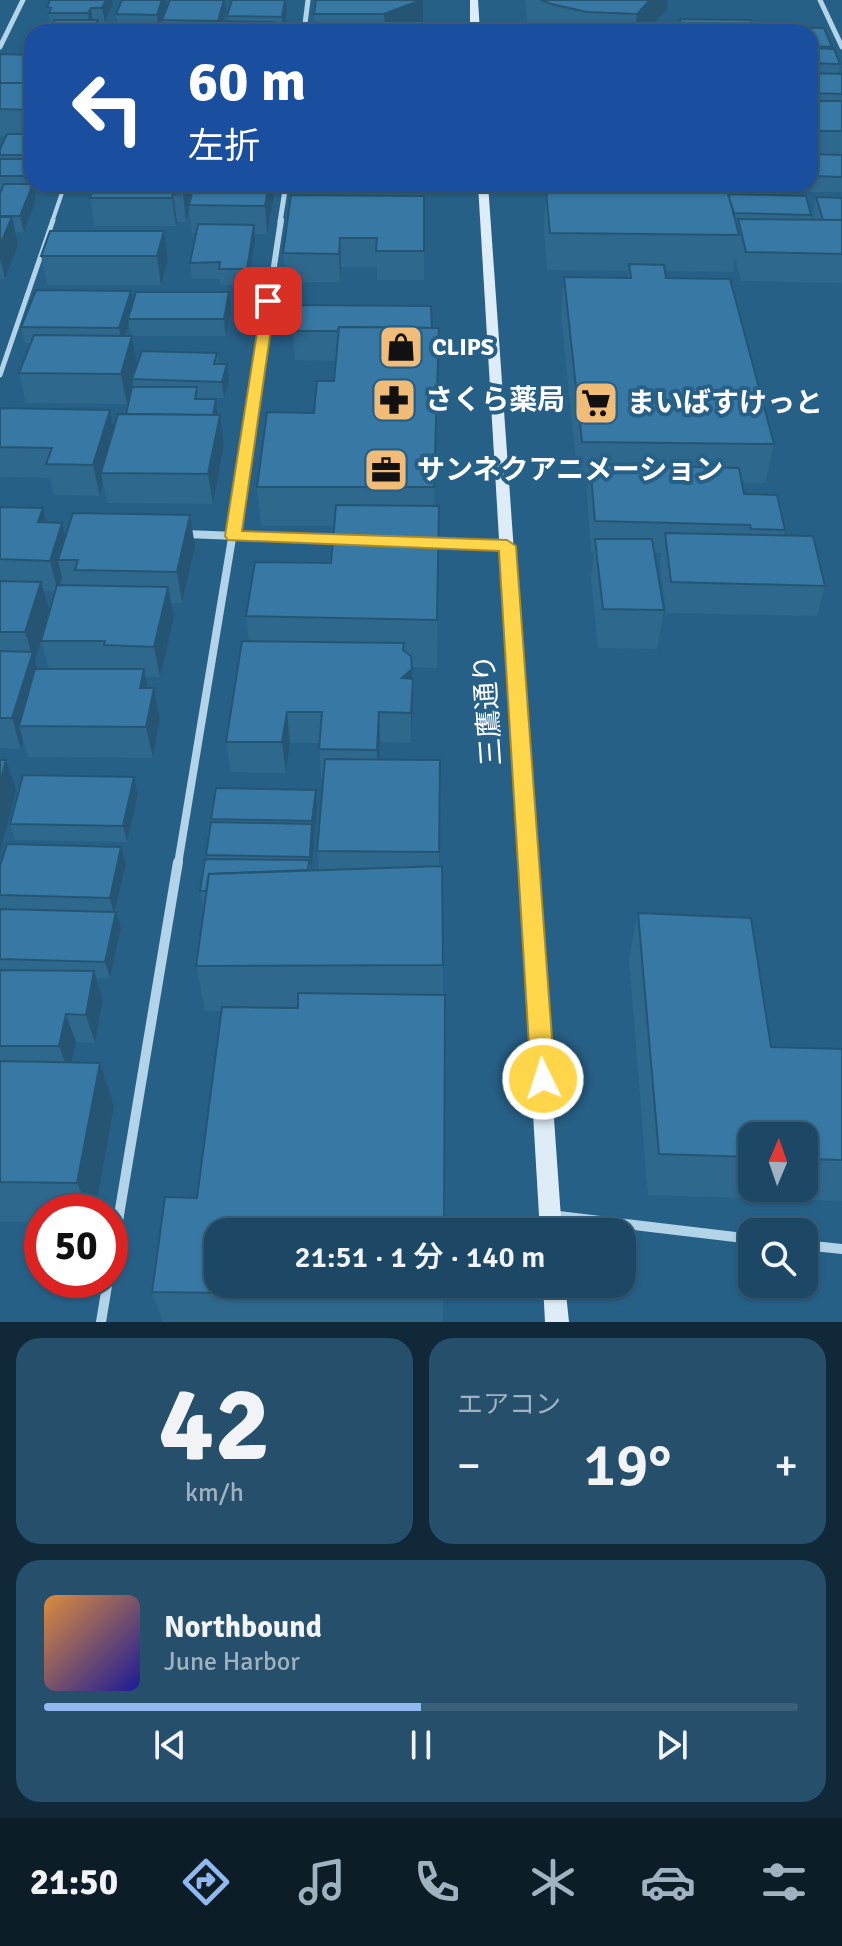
<!DOCTYPE html>
<html lang="ja">
<meta charset="utf-8">
<style>
body{margin:0;font-family:Signika,"Noto Sans JP",sans-serif;background:#254f6b;color:#f1f3f6;height:100vh;display:flex;flex-direction:column;font-size:30px;white-space:nowrap}
*{box-sizing:border-box;margin:0}
p{font-size:26px;color:#a0b2bf}
.icon{flex:none;width:44px;height:44px;fill:none;stroke:currentColor;stroke-width:2;stroke-linecap:round;stroke-linejoin:round}
.map{position:relative;height:1322px;overflow:hidden}
.drawer{display:flex;flex-direction:column;gap:16px;padding:16px;background:#102838;flex:1}
.drawer>*{flex:none}
.top-card{position:absolute;left:24px;top:24px;width:794px;height:168px;border-radius:24px;box-shadow:0 2px 6px #0004,0 0 0 2px #3b6079;background:#1a4fa0;color:#fff;overflow:hidden}
.needle{width:52px;rotate:2deg}
.buttons{position:absolute;left:738px;top:1122px;display:grid;gap:16px}
.buttons a{display:grid;place-items:center;width:80px;height:80px;border-radius:16px;background:#1d4865;box-shadow:0 2px 6px #0004,0 0 0 2px #3b6079;font-size:40px}
.speed{position:absolute;left:24px;top:1194px;display:flex;gap:16px;font-size:40px;font-weight:700;text-align:center}
.speed>*{display:grid;place-content:center;width:104px;height:104px;border-radius:50%;background:#1d4865;box-shadow:0 2px 6px #0004,0 0 0 2px #3b6079;line-height:1}
.speed .limit{border:12px solid #d22;background:#fff;color:#111}
.pin{position:absolute;display:grid;place-items:center;width:68px;height:68px;color:#fff;margin:-34px;border-radius:16px;box-shadow:0 4px 12px #0006}
.me{position:absolute;width:88px;margin:-44px;rotate:356deg;stroke-linejoin:round;filter:drop-shadow(0 0 6px #0008)}
.turn{display:flex;align-items:center;gap:28px;height:168px;padding:0 32px;font-size:36px}
.turn .icon{width:104px;height:104px;stroke-width:2.5}
.turn b{display:block;font-size:56px;line-height:68px}
.big{font-size:60px;font-weight:600;line-height:1.1}
.drawer .tile{flex:1;display:flex;flex-direction:column;justify-content:center;gap:12px;min-width:0;padding:0 28px;border-radius:24px;background:#254f6b}
.drawer .dial{align-items:center;gap:0}
.dial b{font-size:104px;line-height:1}
.song{display:flex;align-items:center;gap:24px}
.cover{width:96px;height:96px;border-radius:12px;background:linear-gradient(135deg,hsl(30 70% 55%),hsl(240 70% 35%))}
.played{height:8px;border-radius:4px;background:linear-gradient(90deg,#90b9f0 50%,#3b6079 50%)}
.keys{display:flex;justify-content:space-around;direction:ltr}
.heat{display:flex;justify-content:space-between;align-items:center;font-size:44px;direction:ltr}
.drawer .tiles{flex:1;display:grid;gap:16px;grid-template-columns:1fr 1fr}
.tile:last-child{grid-column:span 2}
.trip{position:absolute;left:204px;top:1218px;width:432px;height:80px;border-radius:24px;background:#1d4865;box-shadow:0 2px 6px #0004,0 0 0 2px #3b6079;font-weight:600;line-height:80px;text-align:center}
.tabs{display:flex;height:128px;justify-content:space-around;align-items:center;background:#0c1d28;color:#a0b2bf}
.tabs .icon{width:56px;height:56px}
.tabs .active{color:#90b9f0}
.tabs b{font-size:36px;color:#f1f3f6}
.map>svg:first-child{display:block}
.lines{fill:none;stroke-linecap:round;stroke-linejoin:round}
.service-far1{stroke:#b3d3e9;stroke-width:4}
.service{stroke:#b3d3e9;stroke-width:5}
.minor-far3{stroke:#b3d3e9;stroke-width:5}
.minor-far2{stroke:#b3d3e9;stroke-width:6}
.minor-far1{stroke:#b3d3e9;stroke-width:8}
.minor{stroke:#b3d3e9;stroke-width:10}
.secondary{fill:#ddecf7;fill-rule:evenodd}
.wall{fill:#2f688d;fill-rule:evenodd}
.shaded-wall{fill:#265573}
.building{fill:#3779a4;stroke:#265573;stroke-width:2}
.route{fill:#ffd54a;stroke:#a68a30;stroke-width:2}
.labels{text-anchor:middle;dominant-baseline:central;stroke-width:8;stroke-linejoin:round;paint-order:stroke}
.far-poi-label{font-size:24px;font-weight:bold;fill:#fff;stroke:#276087;text-anchor:start}
.poi-label{font-size:28px;font-weight:bold;fill:#fff;stroke:#276087;text-anchor:start}
.street-label{font-size:28px;fill:#fff;stroke:#276087}
</style>
<div class="map">
<svg width="842" height="1322" viewBox="0 0 842 1322">
<rect width="100%" height="100%" fill="#276087"/>
<g class="lines">
<polyline class="service-far1" points="52,222 65,184"/>
<polyline class="service" points="0,375 53,220"/>
<g class="minor-far3">
<polyline points="820,0 842,47"/>
<polyline points="304,32 308,0"/>
<polyline points="0,47 23,0"/>
<polyline points="280,222 286,184"/>
</g>
<polyline class="minor-far2" points="238,504 281,220"/>
<g class="minor-far1">
<polyline points="185,534 343,540"/>
<polyline points="429,543 507,546"/>
<polyline points="178,864 238,502"/>
</g>
<g class="minor">
<polyline points="550,1215 752,1239"/>
<polyline points="804,1245 842,1249"/>
<polyline points="110,1269 178,862"/>
<polyline points="101,1322 108,1280"/>
</g>
<g class="secondary">
<polygon points="470,0 478,0 480,32 470,32"/>
<polygon points="478,184 488,184 562,1232 540,1232"/>
<polygon points="543,1284 565,1284 569,1322 545,1322"/>
</g>
</g>
<g class="wall">
<polygon points="50,0 112,0 113,4 105,22 98,22 99,32 48,32 51,26 47,7"/>
<polygon points="122,0 166,0 167,6 160,26 163,26 162,20 226,12 223,21 228,21 227,16 286,0 287,13 283,31 274,31 274,32 121,32 122,29 118,29 116,14"/>
<polygon points="423,0 423,25 404,32 315,32 314,14"/>
<polygon points="525,0 668,0 667,9 647,32 538,32 528,28"/>
<polygon points="680,19 755,32 678,32"/>
<polygon points="764,27 824,28 832,47 832,49 834,49 840,64 838,74 842,74 842,192 810,192 808,184 810,184 810,32 764,32"/>
<polygon points="0,54 32,55 32,184 36,200 24,232 15,232 18,245 5,279 0,279 0,149 6,137 0,136"/>
<polygon points="95,184 192,195 201,193 201,184 273,184 274,197 267,234 255,234 255,240 248,286 221,285 220,279 192,279 190,263 196,233 192,233 189,209 186,222 177,222 176,226 95,226 90,198"/>
<polygon points="426,184 424,219 424,280 377,280 377,267 341,267 340,282 286,282 283,253 292,195 292,188"/>
<polygon points="551,184 631,184 631,191 657,191 658,184 804,184 802,193 730,192 728,186 726,186 728,194 811,215 810,220 815,220 813,213 816,197 842,198 842,283 741,281 735,257 733,272 665,271 666,278 774,444 765,483 742,483 744,494 785,530 784,535 825,586 817,616 666,613 660,563 661,553 654,553 664,610 657,649 598,648 591,578 594,552 591,552 587,495 588,481 578,481 561,315 564,277 627,278 628,271 547,270 544,228 546,192 551,192"/>
<polygon points="164,231 168,260 161,285 47,285 41,256"/>
<polygon points="131,291 133,302 229,292 231,309 226,336 131,336 129,324 125,336 132,336 137,366 217,353 219,364 229,381 224,398 198,398 218,415 220,415 224,445 213,504 108,503 103,483 100,496 54,495 50,478 0,477 0,408 110,410 114,429 126,414 134,387 133,382 127,404 26,403 19,373 30,343 25,343 21,327"/>
<polygon points="439,328 434,506 439,506 437,668 412,667 413,709 411,743 380,742 379,760 440,760 439,866 443,965 443,1322 163,1322 152,1292 197,1198 221,1011 205,1011 196,966 204,908 203,908 200,891 206,859 211,819 316,790 317,807 313,838 311,870 319,870 317,851 323,779 321,779 319,743 290,743 286,773 231,772 226,742 249,641 246,616 331,563 334,526 261,526 257,487 314,413 334,381 336,361 295,360 293,331"/>
<path d="M0,507L46,523H62L65,535L195,546L182,603H171L174,618L160,677H145L147,688H154L160,719L153,758L28,757L23,741L21,749L0,748ZM44,591H55L49,612ZM41,641L49,669H38L35,660Z"/>
<polygon points="134,777 138,794 127,842 15,840 10,824"/>
<polygon points="126,864 115,912 121,928 110,978 97,978 103,999 95,1043 76,1042 72,1062 100,1063 114,1106 95,1212 42,1212 42,1222 0,1222 0,866"/>
<path d="M638,913L771,1047L842,1049V1201L648,1195L629,959ZM752,1136H804V1188H752Z"/>
</g>
<g class="shaded-wall">
<polygon points="106,0 112,0 113,4 105,22 102,8"/>
<polygon points="162,0 166,0 167,6 158,29 157,15"/>
<polygon points="224,0 226,12 220,32 218,21"/>
<polygon points="286,0 287,13 283,31 282,17"/>
<polygon points="423,0 423,25 404,32 385,32 384,14"/>
<polygon points="650,0 668,0 667,9 647,32 635,32 637,14"/>
<polygon points="91,8 93,22 90,27 88,13"/>
<polygon points="98,20 99,32 92,32"/>
<polygon points="32,67 32,88 21,90"/>
<polygon points="32,162 32,184 30,192 26,176"/>
<polygon points="33,184 36,200 24,232 20,216"/>
<polygon points="185,184 190,184 192,198 189,205 189,209 186,222 183,193"/>
<polygon points="269,184 273,184 274,197 267,234 265,206"/>
<polygon points="173,194 177,222 176,226 172,198"/>
<polygon points="12,217 18,245 5,279 0,258 0,245"/>
<polygon points="254,225 255,240 248,286 247,269"/>
<polygon points="164,231 168,260 161,285 157,256"/>
<polygon points="340,238 341,267 340,282 339,254"/>
<polygon points="131,291 134,307 128,319 129,324 122,345 119,328"/>
<polygon points="229,292 231,309 226,336 224,319"/>
<polygon points="132,336 137,366 132,379 133,382 127,404 121,374"/>
<polygon points="227,364 229,381 224,398 222,382"/>
<polygon points="216,399 218,416 213,417"/>
<polygon points="110,410 116,440 101,473 103,483 100,496 93,465"/>
<polygon points="220,415 224,445 213,504 208,474"/>
<polygon points="43,508 50,539 38,522"/>
<polygon points="190,515 195,546 182,603 177,572"/>
<polygon points="62,523 70,554 58,560 62,578 58,592 50,561"/>
<polygon points="41,582 50,613 35,660 41,682 19,726 23,741 21,749 12,718 32,655 25,632"/>
<polygon points="168,587 174,618 160,677 154,647"/>
<polygon points="144,669 150,700 140,688"/>
<polygon points="412,669 412,699 402,678"/>
<polygon points="413,679 413,709 411,743 411,713"/>
<polygon points="154,688 160,719 153,758 146,727"/>
<polygon points="287,712 290,743 286,773 282,742"/>
<polygon points="379,712 380,742 378,781 377,750"/>
<polygon points="6,760 16,790 0,853 0,783"/>
<polygon points="134,777 138,794 127,842 123,826"/>
<polygon points="316,790 317,807 314,838 312,821"/>
<polygon points="312,824 314,841 311,874 310,857"/>
<polygon points="121,847 126,864 114,915 110,898"/>
<polygon points="116,912 121,928 110,978 105,962"/>
<polygon points="94,971 103,999 95,1043 86,1015"/>
<polygon points="66,1014 76,1042 69,1074 59,1046"/>
<polygon points="100,1063 114,1106 95,1212 89,1212 77,1183"/>
</g>
<g class="building">
<polygon points="50,0 106,0 102,8 91,8 88,13 49,13 51,8 47,7"/>
<polygon points="122,0 162,0 157,15 116,14"/>
<polygon points="170,0 224,0 218,21 162,20"/>
<polygon points="232,0 285,0 282,17 227,16"/>
<polygon points="316,0 421,0 384,14 314,14"/>
<polygon points="541,0 650,0 637,14 587,12 551,4"/>
<polygon points="680,19 751,20 755,32 683,32"/>
<polygon points="54,20 98,20 92,32 48,32"/>
<polygon points="208,21 273,22 271,32 204,32"/>
<polygon points="123,25 204,26 202,32 121,32"/>
<polygon points="764,27 824,28 832,47 810,46 810,32 766,32"/>
<polygon points="810,48 834,49 840,64 810,63"/>
<polygon points="0,54 32,55 32,67 24,83 0,83"/>
<polygon points="810,73 842,74 842,94 810,93"/>
<polygon points="0,83 32,83 32,110 0,109"/>
<rect x="810" y="101" width="32" height="30"/>
<polygon points="7,134 32,134 32,155 0,155 0,149"/>
<polygon points="810,154 842,155 842,177 813,176 810,165"/>
<polygon points="0,159 32,159 32,162 26,176 0,176"/>
<polygon points="4,184 33,184 20,216 0,216 0,193"/>
<polygon points="95,184 185,184 183,193 173,194 172,198 90,198"/>
<polygon points="203,184 269,184 265,206 189,205 192,193 201,193"/>
<polygon points="293,184 425,184 425,190 292,188"/>
<polygon points="557,184 609,184 610,190 663,191 662,184 726,184 739,235 550,233 546,192 558,192"/>
<polygon points="728,194 806,196 811,215 734,213"/>
<polygon points="291,195 424,196 424,251 376,251 377,238 340,238 339,254 283,253"/>
<polygon points="816,197 842,198 842,220 823,220"/>
<polygon points="0,217 12,217 0,245"/>
<polygon points="738,219 842,220 842,254 746,252"/>
<polygon points="198,224 254,225 247,269 219,269 220,262 190,263"/>
<polygon points="50,231 164,231 157,256 41,256"/>
<polygon points="629,264 664,265 666,278 730,279 774,444 582,442 564,277 631,278"/>
<polygon points="36,290 131,291 119,328 21,327"/>
<polygon points="136,292 229,292 224,319 128,319"/>
<polygon points="296,305 431,306 432,328 339,327 338,331 293,331"/>
<polygon points="339,327 439,328 434,487 257,487 267,412 314,413 317,381 334,381"/>
<polygon points="34,335 132,336 121,374 19,373"/>
<polygon points="142,351 217,353 214,364 227,364 222,382 132,379"/>
<polygon points="132,387 197,387 195,399 216,399 213,415 126,414"/>
<polygon points="0,408 110,410 93,465 46,464 52,448 0,447"/>
<polygon points="118,414 220,415 208,474 101,473"/>
<polygon points="590,464 739,468 744,494 777,495 785,530 751,529 750,525 595,521"/>
<polygon points="336,505 439,506 437,620 246,616 255,562 331,563"/>
<polygon points="0,507 43,508 38,522 62,523 50,561 0,559"/>
<polygon points="73,513 190,515 177,572 75,570 78,560 58,560"/>
<polygon points="665,533 813,536 825,586 671,582"/>
<polygon points="595,539 652,539 664,610 603,609"/>
<polygon points="0,581 41,582 25,632 0,632"/>
<polygon points="57,585 168,587 154,647 104,645 105,641 41,641"/>
<polygon points="242,641 404,643 403,650 411,656 412,669 402,678 413,679 411,713 379,712 377,750 319,749 322,712 287,712 282,742 226,742"/>
<polygon points="0,651 33,652 12,718 0,718"/>
<polygon points="35,669 144,669 140,688 154,688 146,727 19,726"/>
<polygon points="325,759 440,760 439,852 317,851"/>
<polygon points="0,760 6,760 0,783"/>
<polygon points="23,775 134,777 123,826 10,824"/>
<polygon points="216,788 316,790 312,821 211,819"/>
<polygon points="211,822 312,824 310,857 206,855"/>
<polygon points="7,844 121,847 110,898 0,895 0,866"/>
<polygon points="205,859 309,860 308,870 209,874 206,891 200,891"/>
<polygon points="442,866 443,965 196,966 209,874"/>
<polygon points="0,909 116,912 105,962 0,959"/>
<polygon points="638,913 751,918 771,1047 842,1049 842,1160 804,1159 804,1136 752,1136 752,1157 659,1154"/>
<polygon points="0,970 94,971 86,1015 66,1014 59,1046 0,1046"/>
<polygon points="298,993 445,995 444,1232 218,1232 218,1284 444,1284 444,1296 152,1292 165,1197 197,1198 222,1007 298,1008"/>
<polygon points="0,1061 100,1063 77,1183 0,1182"/>
</g>
<polygon class="route" points="268,297 275,301 242,531 507,540 516,546 555,1079 551,1087 543,1090 535,1087 531,1079 499,551 228,540 225,536 262,301"/>
<defs>
<g id="shop-square" transform="scale(2.3)"><rect x="-9" y="-9" width="18" height="18" rx="4" fill="#f1bb78" stroke="#276087"/><path d="M-5-2.5h2.3a2.7 3.5 0 0 1 5.4 0H5L5.5 6h-11ZM-1.5-2.5h3a1.5 2.3 0 0 0-3 0Z" fill="#111"/></g>
<g id="pharmacy-square" transform="scale(2.3)"><rect x="-9" y="-9" width="18" height="18" rx="4" fill="#f1bb78" stroke="#276087"/><path d="M-2-6h4v4h4v4h-4v4h-4v-4h-4v-4h4Z" fill="#111"/></g>
<g id="supermarket-square" transform="scale(2.3)"><rect x="-9" y="-9" width="18" height="18" rx="4" fill="#f1bb78" stroke="#276087"/><path d="M-6-5.5h2.5l.6 2H6L4.5 2H-2.5L-4.4-4H-6ZM-1.5 3.2a1.3 1.3 0 1 0 .1 0ZM3 3.2a1.3 1.3 0 1 0 .1 0Z" fill="#111"/></g>
<g id="office-square" transform="scale(2.3)"><rect x="-9" y="-9" width="18" height="18" rx="4" fill="#f1bb78" stroke="#276087"/><path d="M-6-3h4V-5.5h4V-3h4V5H-6ZM-1-4.5V-3h2v-1.5ZM-6 0V1H6V0Z" fill="#111"/></g>
</defs>
<g fill-rule="evenodd">
<use href="#shop-square" x="401" y="347"/>
<use href="#pharmacy-square" x="394" y="400"/>
<use href="#supermarket-square" x="596" y="403"/>
<use href="#office-square" x="386" y="470"/>
</g>
<g class="labels">
<g class="far-poi-label">
<text x="432" y="347">CLIPS</text>
</g>
<g class="poi-label">
<text x="425" y="400">さくら薬局</text>
<text x="627" y="403">まいばすけっと</text>
<text x="417" y="470">サンネクアニメーション</text>
</g>
<g class="street-label">
<text transform="translate(488 710) rotate(-94)">三鷹通り</text>
</g>
</g>
</svg>
<div class="buttons">
<a><svg class="needle" viewBox="-14 -14 28 28"><path d="M0-13l5 13h-10z" fill="#e53935"/><path d="M0 13l5-13h-10z" fill="#a0b2bf"/></svg></a>
<a><svg class="icon" aria-label="search" viewBox="0 0 24 24"><circle cx="10" cy="10" r="6"/><path d="M15 15l6 6"/></svg></a>
</div>
<div class="speed"><div class="limit">50</div></div>
<div class="pin" style="left:268px;top:301px;background:#d93025"><svg class="icon" aria-label="arrive" viewBox="0 0 24 24"><path d="M6 21V4h12l-3 4 3 4H6"/></svg></div>
<svg class="me" style="left:543px;top:1079px" viewBox="-20 -20 40 40"><circle r="17" fill="#ffd54a" stroke="#fff" stroke-width="3"/><path d="M0-11L8 9 0 5-8 9z" fill="#fff"/></svg>
<div class="trip">21:51 · 1 分 · 140 m</div>
<div class="top-card">
<div class="turn"><svg class="icon" aria-label="left" viewBox="0 0 24 24"><path d="M17 20v-9H6M10 6l-5 5 5 5"/></svg><div><b>60 m</b>左折</div></div>
</div>
</div>
<section class="drawer">
<div class="tiles">
<div class="tile dial"><b>42</b><p>km/h</p></div>
<div class="tile"><p>エアコン</p>
<div class="heat"><a>−</a><b class="big">19°</b><a>+</a></div>
</div>
<div class="tile">
<div class="song"><i class="cover"></i><div><b>Northbound</b><p>June Harbor</p></div></div>
<div class="played"></div>
<div class="keys"><svg class="icon" aria-label="previous" viewBox="0 0 24 24"><path d="M18 5L8 12l10 7zM5 5v14"/></svg><svg class="icon" aria-label="pause" viewBox="0 0 24 24"><path d="M8 5v14M16 5v14"/></svg><svg class="icon" aria-label="next" viewBox="0 0 24 24"><path d="M6 5l10 7-10 7zM19 5v14"/></svg></div>
</div>
</div>
</section>
<nav class="tabs">
<b>21:50</b>
<svg class="icon active" aria-label="directions" viewBox="0 0 24 24"><path d="M12 3l9 9-9 9-9-9zM9 14v-3h6M13 9l2 2-2 2"/></svg>
<svg class="icon" aria-label="music" viewBox="0 0 24 24"><path d="M9 18V5l10-2v13"/><circle cx="6" cy="18" r="3"/><circle cx="16" cy="16" r="3"/></svg>
<svg class="icon" aria-label="phone" viewBox="0 0 24 24"><path d="M5 4h4l2 5-3 2q2 4 5 5l2-3 5 2v4C11 20 4 13 5 4z"/></svg>
<svg class="icon" aria-label="climate" viewBox="0 0 24 24"><path d="M12 3v18M4 7l16 10M4 17L20 7"/></svg>
<svg class="icon" aria-label="car" viewBox="0 0 24 24"><path d="M5 17H2v-5l4-1 3-4h7l3 4 3 1v5h-3M9 17h6M6 11h13"/><circle cx="7" cy="17" r="2"/><circle cx="17" cy="17" r="2"/></svg>
<svg class="icon" aria-label="filters" viewBox="0 0 24 24"><path d="M4 7h16M4 17h16"/><circle cx="9" cy="7" r="2"/><circle cx="15" cy="17" r="2"/></svg>
</nav>
